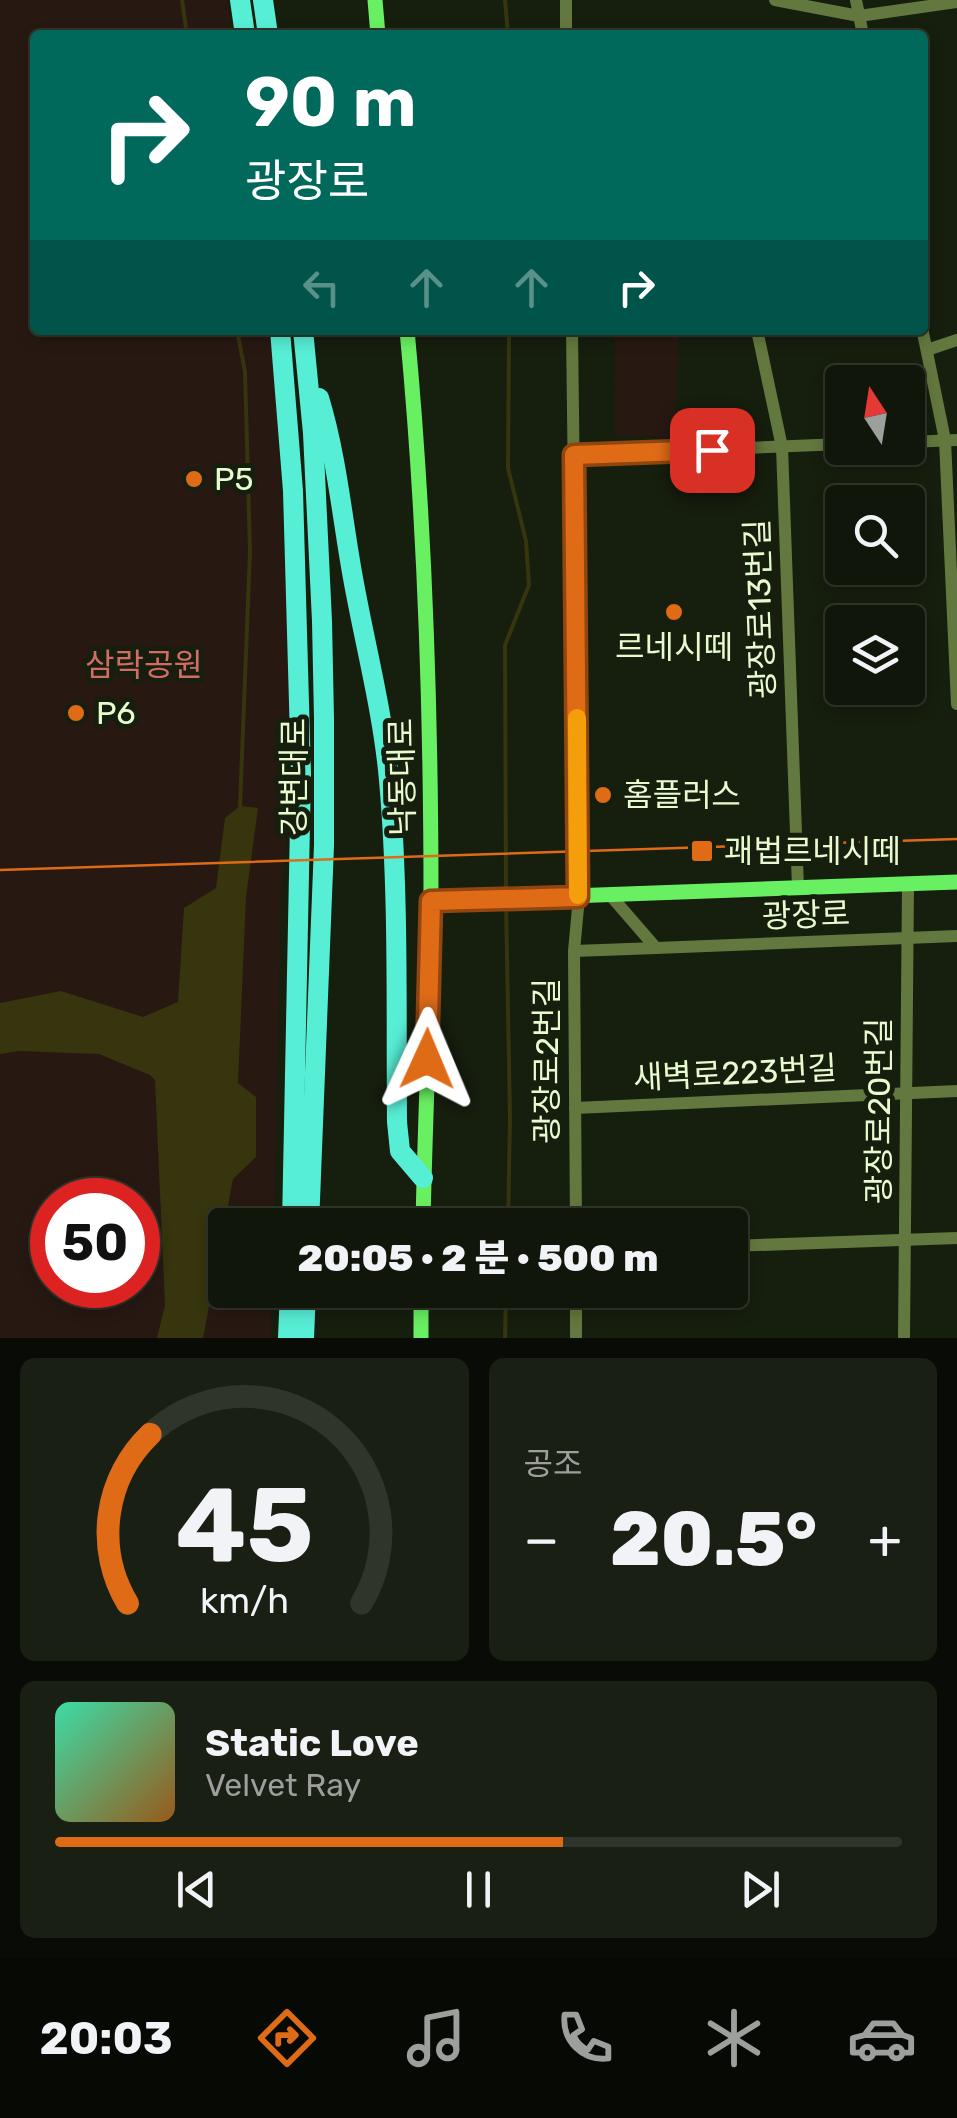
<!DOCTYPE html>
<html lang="ko">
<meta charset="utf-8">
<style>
body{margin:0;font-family:Rubik,"Noto Sans KR",sans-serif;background:#191f13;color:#f1f3f6;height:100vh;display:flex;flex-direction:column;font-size:38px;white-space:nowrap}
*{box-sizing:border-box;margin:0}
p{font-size:32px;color:#9c9f9c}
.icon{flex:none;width:55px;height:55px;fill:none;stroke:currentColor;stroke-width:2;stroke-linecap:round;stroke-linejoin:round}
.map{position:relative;height:1338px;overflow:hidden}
.drawer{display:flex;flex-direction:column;gap:20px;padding:20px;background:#090c06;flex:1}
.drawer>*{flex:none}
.banner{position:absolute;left:30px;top:30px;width:898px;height:305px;border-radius:10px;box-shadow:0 5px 15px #0003,0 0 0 2px #30352b;background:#00695c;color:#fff;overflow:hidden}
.needle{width:65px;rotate:348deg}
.buttons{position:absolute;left:825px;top:365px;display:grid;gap:20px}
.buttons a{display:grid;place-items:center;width:100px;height:100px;border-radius:10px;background:#10160a;box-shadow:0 5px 15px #0003,0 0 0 2px #30352b;font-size:50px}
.speed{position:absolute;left:30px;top:1178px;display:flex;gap:20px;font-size:50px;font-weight:700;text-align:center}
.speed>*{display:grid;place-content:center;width:130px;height:130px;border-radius:50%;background:#10160a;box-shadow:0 5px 15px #0003,0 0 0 2px #30352b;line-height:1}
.speed .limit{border:15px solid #d22;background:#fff;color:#111}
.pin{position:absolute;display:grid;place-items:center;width:85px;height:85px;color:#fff;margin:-42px;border-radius:20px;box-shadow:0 5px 15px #0006}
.me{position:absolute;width:110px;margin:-55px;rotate:1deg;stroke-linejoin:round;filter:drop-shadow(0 0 8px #0008)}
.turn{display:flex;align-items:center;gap:35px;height:210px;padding:0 50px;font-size:45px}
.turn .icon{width:130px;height:130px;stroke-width:2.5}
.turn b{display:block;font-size:70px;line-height:85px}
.lanes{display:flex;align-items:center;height:95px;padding:0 50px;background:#0003;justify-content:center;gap:50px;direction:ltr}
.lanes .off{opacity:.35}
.big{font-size:75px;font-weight:800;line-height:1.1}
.drawer .card{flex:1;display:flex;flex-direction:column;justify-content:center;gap:15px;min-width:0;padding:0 35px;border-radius:15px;background:#191f13}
.drawer .dial{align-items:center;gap:0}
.dial svg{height:260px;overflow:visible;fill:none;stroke:#30352b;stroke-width:7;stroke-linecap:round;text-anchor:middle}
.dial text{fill:#f1f3f6;stroke:none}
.song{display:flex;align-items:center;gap:30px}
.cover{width:120px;height:120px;border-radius:15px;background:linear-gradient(135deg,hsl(160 70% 55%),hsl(30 70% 35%))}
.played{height:10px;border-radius:5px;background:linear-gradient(90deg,#df6b17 60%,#30352b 60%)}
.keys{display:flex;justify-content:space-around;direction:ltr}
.heat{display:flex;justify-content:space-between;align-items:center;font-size:55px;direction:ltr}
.drawer .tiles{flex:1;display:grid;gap:20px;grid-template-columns:1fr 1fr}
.card:last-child{grid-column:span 2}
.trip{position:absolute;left:208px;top:1208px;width:540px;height:100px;border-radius:10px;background:#10160a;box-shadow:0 5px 15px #0003,0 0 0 2px #30352b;font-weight:800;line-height:100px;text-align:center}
.menu{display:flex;height:160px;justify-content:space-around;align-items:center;background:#060904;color:#9c9f9c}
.menu .icon{width:70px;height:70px}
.menu .current{color:#df6b17}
.menu b{font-size:45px;color:#f1f3f6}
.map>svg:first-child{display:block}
.green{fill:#271812;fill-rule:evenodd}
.water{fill:#37350e}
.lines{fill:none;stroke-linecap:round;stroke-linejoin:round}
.stream{stroke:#37350e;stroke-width:4}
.minor{stroke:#63783e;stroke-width:12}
.major{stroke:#69ef62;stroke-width:15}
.highway{stroke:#57eed6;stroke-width:20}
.tram{stroke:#df6b17;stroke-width:2.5}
.route-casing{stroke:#91460f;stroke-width:25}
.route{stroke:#df6b17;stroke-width:18}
.slow{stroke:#f59e0b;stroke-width:18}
.poi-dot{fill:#df6b17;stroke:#161e0e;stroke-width:4}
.labels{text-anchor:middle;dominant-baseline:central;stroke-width:10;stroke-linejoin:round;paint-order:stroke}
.poi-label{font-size:32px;fill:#e8fad0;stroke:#161e0e;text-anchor:start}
.street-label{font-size:32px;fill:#e8fad0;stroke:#161e0e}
.park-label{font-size:32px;fill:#d26c64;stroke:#161e0e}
</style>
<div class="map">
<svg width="957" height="1338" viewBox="0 0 957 1338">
<rect width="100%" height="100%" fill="#161e0e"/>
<g class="green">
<path d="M0,0H227L232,35H35V330H269L275,373L291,695L288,821L281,896L274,1225H225V1290H272L271,1338H0ZM52,1200H138V1285H52Z"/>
<polygon points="615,330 678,331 675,438 614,435"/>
</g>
<polygon class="water" points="240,806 258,808 246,897 238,1083 256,1097 256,1157 233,1179 203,1338 157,1338 165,1305 155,1080 150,1075 99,1054 19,1051 0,1054 0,1003 61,991 143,1017 178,1002 184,908 216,888 225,818"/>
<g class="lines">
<g class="stream">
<polyline points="182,0 187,35"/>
<polyline points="505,0 508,35"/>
<polyline points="237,330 245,372 250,551 240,806"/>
<polyline points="506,893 505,645 529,585 526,541 508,468 509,330"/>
<polyline points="506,903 510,1118 508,1225"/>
<polyline points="505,1338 506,1290"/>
</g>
<g class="minor">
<polyline points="566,0 566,35"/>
<polyline points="775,0 859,16 957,2"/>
<polyline points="856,0 863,35"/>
<polyline points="922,328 945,440 957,704"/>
<polyline points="572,330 579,897 574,951 576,1225"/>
<polyline points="757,330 782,447 798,888"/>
<polyline points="927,350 957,340"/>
<polyline points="908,442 957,440"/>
<polyline points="574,455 842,444"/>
<polyline points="656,948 957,936"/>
<polyline points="574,951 656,948 611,896"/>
<polyline points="575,1108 957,1091"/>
<polyline points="730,1246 957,1238"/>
<polyline points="576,1290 576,1338"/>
<polyline points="904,1338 908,884"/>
</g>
<g class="major">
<polyline points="375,0 378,35"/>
<path d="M407,330C425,519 431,709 431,899C431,1007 425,1116 423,1225"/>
<polyline points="431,901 957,882"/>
<polyline points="421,1338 421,1290"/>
</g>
<g class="highway">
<polyline points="240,0 245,35"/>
<polyline points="263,0 268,35"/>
<polyline points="280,330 293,491 301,774 292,1225"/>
<polyline points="303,330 313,433 322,621 324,719 324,845 309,1225"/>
<path d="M319,398C337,457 342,518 353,578C365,645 383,712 389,780C399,894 396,1008 397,1122L400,1151L423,1178"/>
<polyline points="288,1338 290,1290"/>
<polyline points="304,1338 306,1290"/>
</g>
<polyline class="tram" points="0,870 957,839"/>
</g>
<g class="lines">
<g class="route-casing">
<polyline id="route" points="427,1059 431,901 578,897 574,455 712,450"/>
</g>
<use href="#route" class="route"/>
<polyline class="slow" points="577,718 578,895"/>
</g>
<g class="poi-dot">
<circle cx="194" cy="479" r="10"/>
<circle cx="674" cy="612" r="10"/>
<circle cx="76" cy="713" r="10"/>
<circle cx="603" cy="795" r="10"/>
<rect x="690" y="839" width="24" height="24" rx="5"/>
</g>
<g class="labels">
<g class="poi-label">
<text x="214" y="479">P5</text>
<text x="674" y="647" text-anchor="middle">르네시떼</text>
<text x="96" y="713">P6</text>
<text x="623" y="795">홈플러스</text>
<text x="724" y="851">괘법르네시떼</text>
</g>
<g class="street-label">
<text transform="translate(760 609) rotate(-92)">광장로13번길</text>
<text transform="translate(294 777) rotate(-90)">강변대로</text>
<text transform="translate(402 777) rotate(-91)">낙동대로</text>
<text transform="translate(806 915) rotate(-2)">광장로</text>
<text transform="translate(547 1061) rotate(-90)">광장로2번길</text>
<text transform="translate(735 1073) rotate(-3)">새벽로223번길</text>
<text transform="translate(879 1111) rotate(-90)">광장로20번길</text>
</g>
<g class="park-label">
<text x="144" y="665">삼락공원</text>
</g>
</g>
</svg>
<div class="buttons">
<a><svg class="needle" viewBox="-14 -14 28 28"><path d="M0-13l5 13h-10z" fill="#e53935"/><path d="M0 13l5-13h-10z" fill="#9c9f9c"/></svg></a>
<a><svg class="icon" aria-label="search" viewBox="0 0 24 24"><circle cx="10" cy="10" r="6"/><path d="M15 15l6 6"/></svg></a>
<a><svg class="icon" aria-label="layers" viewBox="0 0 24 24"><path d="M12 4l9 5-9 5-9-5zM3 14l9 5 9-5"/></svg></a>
</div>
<div class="speed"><div class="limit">50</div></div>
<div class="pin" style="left:712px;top:450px;background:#d93025"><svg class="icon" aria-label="arrive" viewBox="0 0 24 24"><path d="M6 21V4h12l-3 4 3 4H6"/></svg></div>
<svg class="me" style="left:427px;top:1059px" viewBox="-20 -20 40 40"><path d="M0-17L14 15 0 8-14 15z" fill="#df6b17" stroke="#fff" stroke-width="4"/></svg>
<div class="trip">20:05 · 2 분 · 500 m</div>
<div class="banner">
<div class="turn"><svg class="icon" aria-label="right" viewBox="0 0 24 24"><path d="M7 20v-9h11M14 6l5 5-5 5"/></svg><div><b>90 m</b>광장로</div></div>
<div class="lanes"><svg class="icon off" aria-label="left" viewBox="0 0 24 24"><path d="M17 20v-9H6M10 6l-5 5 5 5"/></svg><svg class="icon off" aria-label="ahead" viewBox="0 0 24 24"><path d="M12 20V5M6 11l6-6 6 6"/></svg><svg class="icon off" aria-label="ahead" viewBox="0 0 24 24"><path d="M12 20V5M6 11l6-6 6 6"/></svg><svg class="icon" aria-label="right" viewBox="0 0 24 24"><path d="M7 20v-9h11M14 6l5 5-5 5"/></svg></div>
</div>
</div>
<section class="drawer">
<div class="tiles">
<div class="card dial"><svg viewBox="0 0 100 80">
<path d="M14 69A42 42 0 1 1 86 69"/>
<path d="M14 69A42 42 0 0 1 21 17" stroke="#df6b17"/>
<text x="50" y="56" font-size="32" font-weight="700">45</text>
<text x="50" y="72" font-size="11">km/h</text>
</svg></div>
<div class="card"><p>공조</p>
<div class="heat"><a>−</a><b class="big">20.5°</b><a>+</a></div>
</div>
<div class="card">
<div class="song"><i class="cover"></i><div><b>Static Love</b><p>Velvet Ray</p></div></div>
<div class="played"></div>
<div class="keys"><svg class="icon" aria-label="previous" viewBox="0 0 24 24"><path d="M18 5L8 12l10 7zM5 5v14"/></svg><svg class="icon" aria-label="pause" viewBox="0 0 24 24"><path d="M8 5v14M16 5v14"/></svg><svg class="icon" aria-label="next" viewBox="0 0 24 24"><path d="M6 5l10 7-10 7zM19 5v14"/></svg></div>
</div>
</div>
</section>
<nav class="menu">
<b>20:03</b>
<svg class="icon current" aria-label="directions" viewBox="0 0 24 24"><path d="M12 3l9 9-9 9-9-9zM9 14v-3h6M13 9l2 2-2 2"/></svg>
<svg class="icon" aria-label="music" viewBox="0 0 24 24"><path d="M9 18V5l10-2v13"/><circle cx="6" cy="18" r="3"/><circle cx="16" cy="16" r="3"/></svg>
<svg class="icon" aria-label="phone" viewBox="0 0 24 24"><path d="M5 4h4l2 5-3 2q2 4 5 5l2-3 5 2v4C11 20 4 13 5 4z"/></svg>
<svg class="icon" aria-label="climate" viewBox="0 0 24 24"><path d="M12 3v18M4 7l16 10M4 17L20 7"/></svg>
<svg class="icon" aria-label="car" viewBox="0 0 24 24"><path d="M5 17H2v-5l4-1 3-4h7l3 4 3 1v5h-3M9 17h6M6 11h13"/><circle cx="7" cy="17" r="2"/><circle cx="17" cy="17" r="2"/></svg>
</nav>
